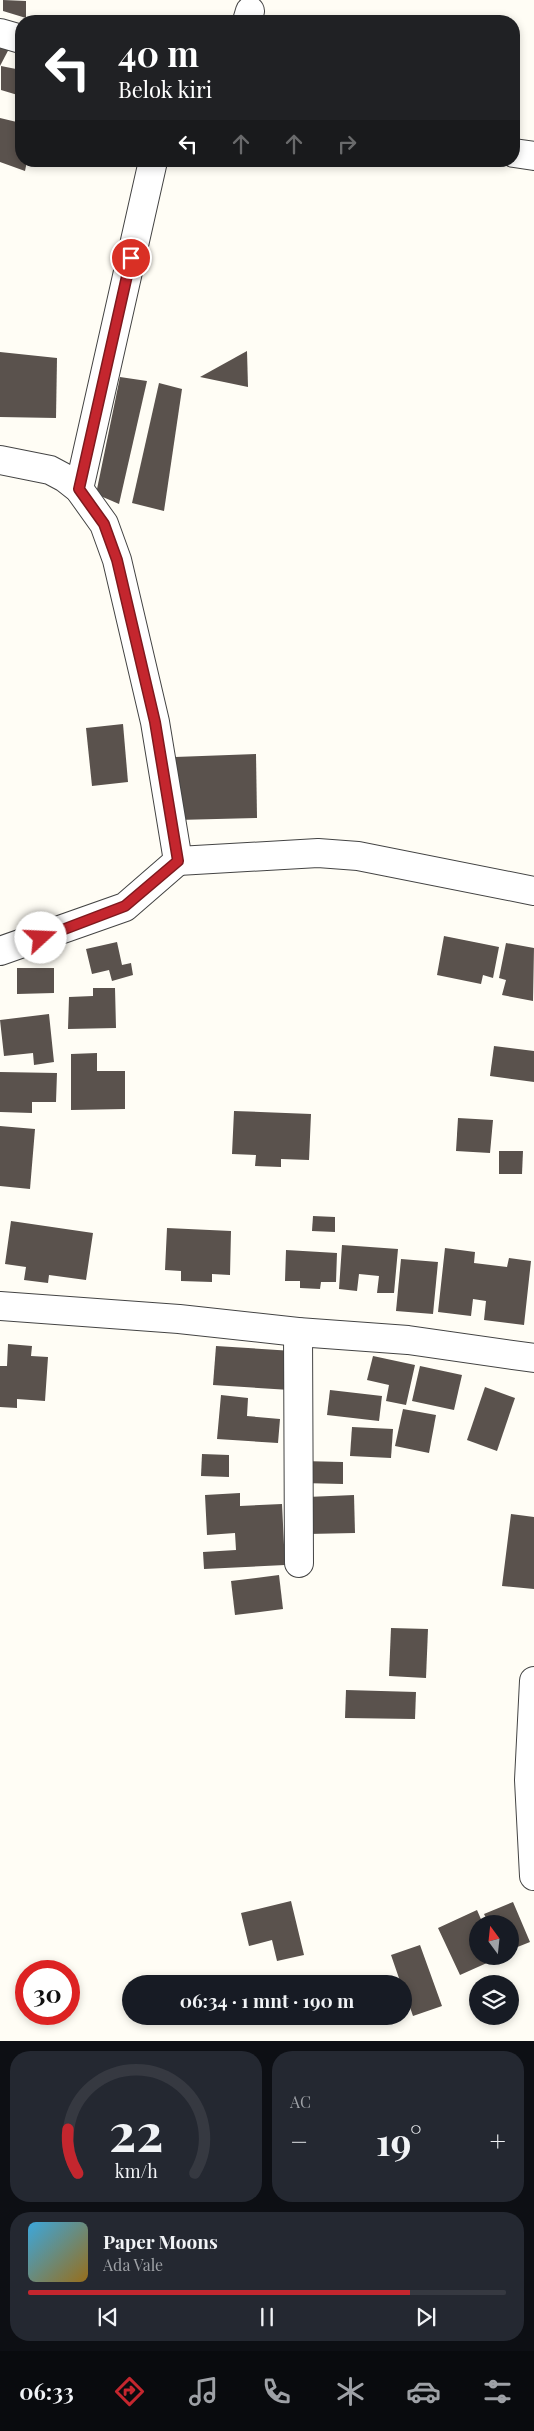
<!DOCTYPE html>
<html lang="id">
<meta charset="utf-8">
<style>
body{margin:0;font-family:"Playfair Display",serif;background:#242831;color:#f1f3f6;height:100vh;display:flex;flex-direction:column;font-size:19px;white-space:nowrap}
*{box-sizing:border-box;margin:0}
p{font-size:16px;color:#9ea1a6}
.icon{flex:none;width:28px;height:28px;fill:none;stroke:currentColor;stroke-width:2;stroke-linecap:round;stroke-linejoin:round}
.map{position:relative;height:2041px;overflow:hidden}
.panel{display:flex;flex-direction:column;gap:10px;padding:10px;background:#0d0f14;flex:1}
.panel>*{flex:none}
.guide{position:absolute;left:15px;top:15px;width:505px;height:152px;border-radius:20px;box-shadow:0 2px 8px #0003;background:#202124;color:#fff;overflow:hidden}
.needle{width:32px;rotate:345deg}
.tools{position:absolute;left:469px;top:1915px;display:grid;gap:10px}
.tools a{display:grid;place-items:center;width:50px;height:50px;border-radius:50%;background:#171b24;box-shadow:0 2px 8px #0003;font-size:25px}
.speed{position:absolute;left:15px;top:1960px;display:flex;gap:10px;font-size:25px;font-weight:700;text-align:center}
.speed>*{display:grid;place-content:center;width:65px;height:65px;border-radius:50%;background:#171b24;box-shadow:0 2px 8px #0003;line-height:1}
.speed .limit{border:8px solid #d22;background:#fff;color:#111}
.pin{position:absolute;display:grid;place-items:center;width:42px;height:42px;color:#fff;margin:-21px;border:2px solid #fff;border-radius:50%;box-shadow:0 1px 5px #0007}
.me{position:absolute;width:55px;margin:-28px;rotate:70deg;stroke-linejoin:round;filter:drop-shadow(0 0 4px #0008)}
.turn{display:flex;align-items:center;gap:18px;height:105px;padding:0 20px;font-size:22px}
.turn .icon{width:65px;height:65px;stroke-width:2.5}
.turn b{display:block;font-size:35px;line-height:42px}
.lanes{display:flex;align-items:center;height:48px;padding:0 20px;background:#0003;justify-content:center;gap:25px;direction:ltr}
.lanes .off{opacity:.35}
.big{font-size:38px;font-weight:700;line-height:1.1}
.panel .card{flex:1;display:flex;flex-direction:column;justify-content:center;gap:8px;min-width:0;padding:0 18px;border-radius:20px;background:#242831}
.panel .dial{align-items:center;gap:0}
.dial svg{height:130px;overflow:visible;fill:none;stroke:#363941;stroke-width:7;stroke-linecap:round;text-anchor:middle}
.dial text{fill:#f1f3f6;stroke:none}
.song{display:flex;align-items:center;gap:15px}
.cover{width:60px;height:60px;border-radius:8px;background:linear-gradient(135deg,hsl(200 70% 55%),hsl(40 70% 35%))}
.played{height:5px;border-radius:2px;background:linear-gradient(90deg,#c4262e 80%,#363941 80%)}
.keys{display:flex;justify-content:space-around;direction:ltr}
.heat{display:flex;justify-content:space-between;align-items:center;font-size:28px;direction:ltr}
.panel .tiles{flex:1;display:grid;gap:10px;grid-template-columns:1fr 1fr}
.card:last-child{grid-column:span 2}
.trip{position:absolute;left:122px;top:1975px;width:290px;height:50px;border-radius:25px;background:#171b24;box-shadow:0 2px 8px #0003;font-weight:700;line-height:50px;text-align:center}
.menu{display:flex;height:80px;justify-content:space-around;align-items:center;background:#090b0e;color:#9ea1a6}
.menu .icon{width:35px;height:35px}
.menu .on{color:#c4262e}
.menu b{font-size:22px;color:#f1f3f6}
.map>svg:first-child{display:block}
.building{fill:#5a524d}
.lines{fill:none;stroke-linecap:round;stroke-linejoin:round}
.minor-casing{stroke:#444;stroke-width:30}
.minor{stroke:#fff;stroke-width:28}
.route-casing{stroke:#7f191e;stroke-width:12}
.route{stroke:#c4262e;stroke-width:9}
</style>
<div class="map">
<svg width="534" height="2041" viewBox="0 0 534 2041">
<rect width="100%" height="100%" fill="#fffdf5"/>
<g class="building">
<polygon points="3,0 26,1 26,18 3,11"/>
<polygon points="0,42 11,45 0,66"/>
<polygon points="1,66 21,70 21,96 1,90"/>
<polygon points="0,118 21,123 21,161 27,161 25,171 0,162"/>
<polygon points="247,351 248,387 200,377"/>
<polygon points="0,352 57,358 56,418 0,417"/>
<polygon points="120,377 147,381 119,504 96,494"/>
<polygon points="159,383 182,389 164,511 132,503"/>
<polygon points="123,724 128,782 92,786 86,728"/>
<polygon points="256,754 257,818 177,820 175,757"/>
<polygon points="444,936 499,947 493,978 483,975 481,984 437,975"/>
<polygon points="117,942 122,965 131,963 133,975 112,981 109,970 92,974 86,949"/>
<polygon points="506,943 534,948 533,1001 502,995 506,980 499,978"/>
<polygon points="17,968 54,968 54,993 17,994"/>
<polygon points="93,988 115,988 116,1028 68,1029 69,997 93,996"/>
<polygon points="49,1014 54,1062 34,1065 33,1053 4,1056 0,1020"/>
<polygon points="494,1046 534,1051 534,1082 490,1076"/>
<polygon points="97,1053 97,1071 125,1071 125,1109 71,1110 71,1054"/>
<polygon points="0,1072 57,1073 56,1102 32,1102 32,1113 0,1112"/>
<polygon points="234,1111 311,1114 309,1160 281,1159 281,1167 255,1166 256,1155 232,1154"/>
<polygon points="458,1118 493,1120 490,1153 456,1151"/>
<polygon points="0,1126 35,1129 30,1189 0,1186"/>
<polygon points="499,1151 523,1151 522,1174 499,1174"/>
<polygon points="313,1216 335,1217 335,1232 312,1231"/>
<polygon points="11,1221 93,1233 86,1280 49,1275 48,1283 24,1280 26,1267 5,1264"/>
<polygon points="167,1228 231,1231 230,1275 212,1274 212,1282 181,1281 181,1271 165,1270"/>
<polygon points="342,1245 398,1249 394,1293 377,1293 379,1276 359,1274 357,1291 339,1289"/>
<polygon points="445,1248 475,1252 474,1263 507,1267 509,1258 531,1261 524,1325 484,1320 486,1301 473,1299 471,1316 438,1312"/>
<polygon points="286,1250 337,1253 336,1282 321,1282 320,1289 300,1288 300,1281 285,1281"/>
<polygon points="401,1259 438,1262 433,1314 396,1311"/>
<polygon points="8,1344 32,1346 31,1356 48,1357 45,1401 17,1399 17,1408 0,1407 0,1366 7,1366"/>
<polygon points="216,1346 293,1351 290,1390 213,1385"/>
<polygon points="373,1356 415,1365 406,1405 386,1401 389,1385 367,1380"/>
<polygon points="420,1366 462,1375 454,1410 412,1401"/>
<polygon points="485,1387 515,1398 497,1451 467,1440"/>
<polygon points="330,1390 382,1396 379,1421 327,1415"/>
<polygon points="221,1395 248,1398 247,1416 280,1419 278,1443 217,1439"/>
<polygon points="403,1409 436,1415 429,1453 395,1446"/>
<polygon points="352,1427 393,1429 391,1458 350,1456"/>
<polygon points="202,1454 229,1455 229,1477 201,1476"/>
<polygon points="302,1461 343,1462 343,1484 302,1483"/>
<polygon points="240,1493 240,1506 282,1504 285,1565 204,1569 203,1552 236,1550 235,1533 207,1535 205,1495"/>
<polygon points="354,1495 355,1533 308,1534 307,1497"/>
<polygon points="511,1514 534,1517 534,1589 502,1586"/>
<polygon points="279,1575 283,1609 235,1615 231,1581"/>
<polygon points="391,1628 428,1629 426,1678 389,1676"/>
<polygon points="346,1690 416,1692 415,1719 345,1718"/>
<polygon points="291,1901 304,1955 277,1961 272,1940 249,1946 241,1913"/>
<polygon points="513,1902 530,1942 510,1950 510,1924 489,1924 484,1914"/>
<polygon points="477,1910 483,1924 478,1924 478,1956 498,1958 460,1975 438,1928"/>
<polygon points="420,1945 442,2006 413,2016 404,1990 404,1984 401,1984 391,1955"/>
</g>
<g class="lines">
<g class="minor-casing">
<g id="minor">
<polyline points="247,21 250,11"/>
<polyline points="0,33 21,39"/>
<polyline points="514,153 534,156"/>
<polyline points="0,460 50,470 65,478 79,489 104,524 117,560 155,722 178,861 125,907 0,951"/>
<polyline points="79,489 153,161"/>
<polyline points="178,861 318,853 358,856 534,891"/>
<polyline points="0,1306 179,1319 298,1332 408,1340 534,1358"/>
<polyline points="298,1332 299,1563"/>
<polyline points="534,1681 529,1780 534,1876"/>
</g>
</g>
<use href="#minor" class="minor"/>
</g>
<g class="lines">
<g class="route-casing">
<polyline id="route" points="41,938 125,906 178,861 155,722 117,560 104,524 79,489 131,258"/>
</g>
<use href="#route" class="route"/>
</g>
</svg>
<div class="tools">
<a><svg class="needle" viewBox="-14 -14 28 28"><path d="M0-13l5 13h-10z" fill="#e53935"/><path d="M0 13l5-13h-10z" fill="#9ea1a6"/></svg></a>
<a><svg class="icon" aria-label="layers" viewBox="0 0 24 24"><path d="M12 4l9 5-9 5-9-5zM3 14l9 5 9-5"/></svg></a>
</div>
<div class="speed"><div class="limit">30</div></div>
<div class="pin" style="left:131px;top:258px;background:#d93025"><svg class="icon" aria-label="arrive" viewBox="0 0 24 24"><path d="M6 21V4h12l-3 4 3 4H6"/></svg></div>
<svg class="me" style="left:41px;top:938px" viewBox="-20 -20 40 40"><circle r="19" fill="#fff"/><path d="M0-13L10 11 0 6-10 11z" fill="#c4262e"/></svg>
<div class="trip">06:34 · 1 mnt · 190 m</div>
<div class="guide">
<div class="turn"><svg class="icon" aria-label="left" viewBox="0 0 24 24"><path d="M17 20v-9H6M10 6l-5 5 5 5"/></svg><div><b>40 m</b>Belok kiri</div></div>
<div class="lanes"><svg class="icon" aria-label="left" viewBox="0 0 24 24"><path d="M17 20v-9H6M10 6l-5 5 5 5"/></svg><svg class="icon off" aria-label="ahead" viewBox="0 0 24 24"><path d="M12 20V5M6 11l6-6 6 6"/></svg><svg class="icon off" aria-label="ahead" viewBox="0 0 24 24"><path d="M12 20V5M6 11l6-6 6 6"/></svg><svg class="icon off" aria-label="right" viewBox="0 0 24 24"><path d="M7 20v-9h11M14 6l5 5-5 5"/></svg></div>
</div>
</div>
<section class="panel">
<div class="tiles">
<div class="card dial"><svg viewBox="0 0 100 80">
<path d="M14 69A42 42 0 1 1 86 69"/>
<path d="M14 69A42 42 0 0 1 8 42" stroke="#c4262e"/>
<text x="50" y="56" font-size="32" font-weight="700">22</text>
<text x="50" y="72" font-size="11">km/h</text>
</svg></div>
<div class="card"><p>AC</p>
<div class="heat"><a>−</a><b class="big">19°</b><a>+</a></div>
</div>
<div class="card">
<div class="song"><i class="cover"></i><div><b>Paper Moons</b><p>Ada Vale</p></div></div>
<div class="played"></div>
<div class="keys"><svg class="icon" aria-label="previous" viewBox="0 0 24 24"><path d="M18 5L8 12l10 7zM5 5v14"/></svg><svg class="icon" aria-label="pause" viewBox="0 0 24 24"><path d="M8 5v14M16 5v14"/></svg><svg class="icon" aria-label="next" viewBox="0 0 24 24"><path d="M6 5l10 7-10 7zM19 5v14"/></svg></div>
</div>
</div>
</section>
<nav class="menu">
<b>06:33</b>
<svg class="icon on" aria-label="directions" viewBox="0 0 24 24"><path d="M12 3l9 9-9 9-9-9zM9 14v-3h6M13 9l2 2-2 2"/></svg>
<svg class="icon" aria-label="music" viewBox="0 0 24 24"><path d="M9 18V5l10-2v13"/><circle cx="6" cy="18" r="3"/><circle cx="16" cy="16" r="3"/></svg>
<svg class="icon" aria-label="phone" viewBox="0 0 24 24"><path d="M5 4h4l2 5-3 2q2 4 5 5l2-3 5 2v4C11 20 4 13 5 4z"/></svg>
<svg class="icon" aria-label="climate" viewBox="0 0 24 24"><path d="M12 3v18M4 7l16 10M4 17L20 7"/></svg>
<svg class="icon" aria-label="car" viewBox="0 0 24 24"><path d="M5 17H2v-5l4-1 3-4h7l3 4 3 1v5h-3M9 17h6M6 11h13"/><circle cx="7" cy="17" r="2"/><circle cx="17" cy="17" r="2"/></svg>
<svg class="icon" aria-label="filters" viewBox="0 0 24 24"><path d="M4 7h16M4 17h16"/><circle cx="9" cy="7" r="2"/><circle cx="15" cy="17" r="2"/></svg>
</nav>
